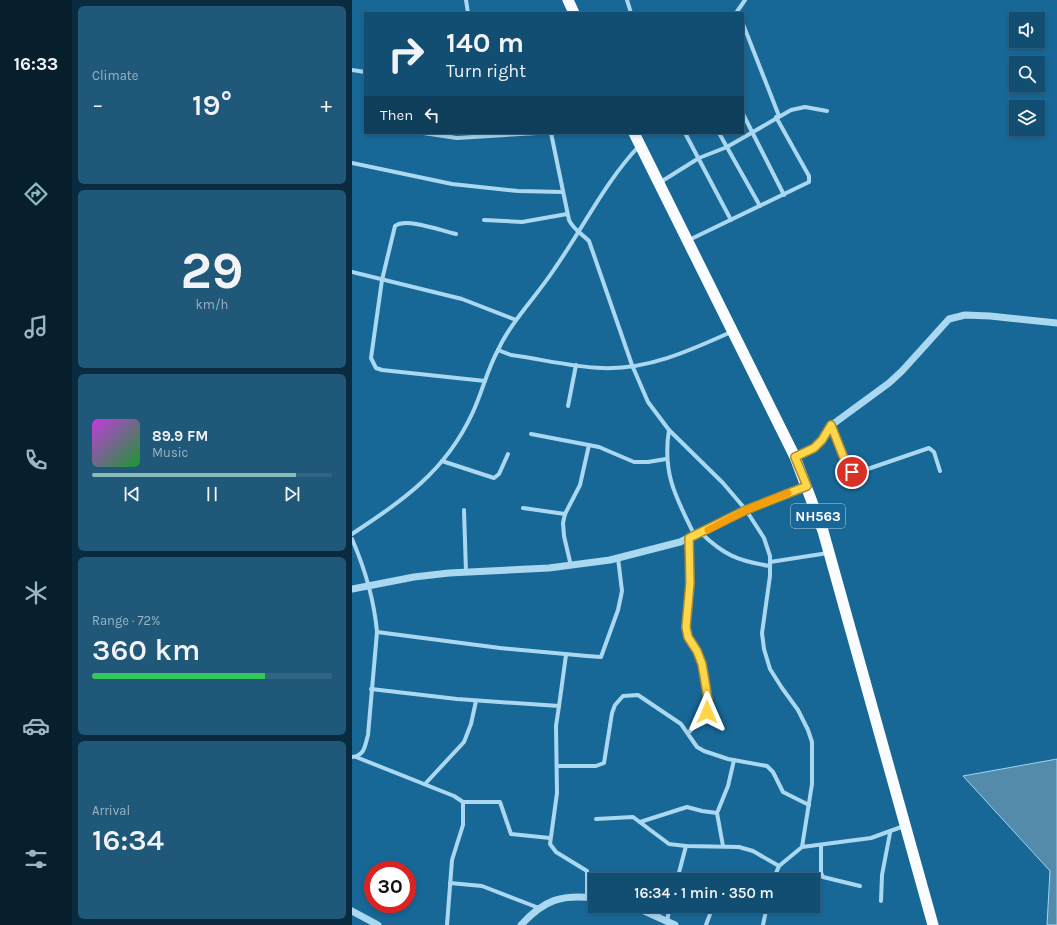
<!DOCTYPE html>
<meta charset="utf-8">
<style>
body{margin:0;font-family:Karla,sans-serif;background:#1f5879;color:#f1f3f6;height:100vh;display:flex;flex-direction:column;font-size:15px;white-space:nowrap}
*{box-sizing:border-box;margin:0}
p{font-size:13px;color:#9cb4c3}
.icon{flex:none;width:22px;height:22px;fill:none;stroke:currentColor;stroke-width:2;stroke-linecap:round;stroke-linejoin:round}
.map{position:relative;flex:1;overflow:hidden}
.drawer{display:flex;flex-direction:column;gap:6px;padding:6px;background:#0a2b3e;width:280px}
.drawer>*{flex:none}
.top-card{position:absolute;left:12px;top:12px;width:380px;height:122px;border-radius:0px;box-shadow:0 2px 6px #0003,0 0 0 1px #316584;background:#124e71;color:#f1f3f6;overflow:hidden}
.controls{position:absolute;left:657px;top:12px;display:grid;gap:8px}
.controls a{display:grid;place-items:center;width:36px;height:36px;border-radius:0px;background:#124e71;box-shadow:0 2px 6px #0003,0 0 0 1px #316584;font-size:20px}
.speed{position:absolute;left:12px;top:861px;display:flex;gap:8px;font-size:20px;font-weight:700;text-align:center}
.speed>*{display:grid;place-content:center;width:52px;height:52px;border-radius:50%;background:#124e71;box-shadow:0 2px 6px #0003,0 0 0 1px #316584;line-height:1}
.speed .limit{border:6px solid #d22;background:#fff;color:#111}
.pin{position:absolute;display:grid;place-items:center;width:34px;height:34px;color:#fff;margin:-17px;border:2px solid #fff;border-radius:50%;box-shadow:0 1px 4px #0007}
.me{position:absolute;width:44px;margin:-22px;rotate:0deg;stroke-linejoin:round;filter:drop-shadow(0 0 3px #0008)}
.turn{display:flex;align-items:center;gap:14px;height:84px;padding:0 16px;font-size:18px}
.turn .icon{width:52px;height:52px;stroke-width:2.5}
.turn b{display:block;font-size:28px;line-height:34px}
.then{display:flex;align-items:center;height:38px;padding:0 16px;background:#0003;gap:8px;font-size:15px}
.big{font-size:30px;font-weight:600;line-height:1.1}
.drawer .tile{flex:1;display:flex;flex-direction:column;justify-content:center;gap:6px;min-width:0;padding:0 14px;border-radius:6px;background:#1f5879}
.drawer .dial{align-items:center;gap:0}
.dial b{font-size:52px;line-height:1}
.song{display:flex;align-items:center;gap:12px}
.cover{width:48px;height:48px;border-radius:6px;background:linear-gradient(135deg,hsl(290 70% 55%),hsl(130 70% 35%))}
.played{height:4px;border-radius:2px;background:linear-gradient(90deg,#8bbbb9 85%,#316584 85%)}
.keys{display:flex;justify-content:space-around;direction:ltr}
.heat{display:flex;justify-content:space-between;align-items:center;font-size:22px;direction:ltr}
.charge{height:6px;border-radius:3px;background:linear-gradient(90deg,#34c759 72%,#316584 0)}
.trip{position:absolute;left:236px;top:873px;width:232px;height:40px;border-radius:0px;background:#124e71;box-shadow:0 2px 6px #0003,0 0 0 1px #316584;font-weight:600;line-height:40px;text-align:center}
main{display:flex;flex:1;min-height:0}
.menu{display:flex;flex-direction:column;width:72px;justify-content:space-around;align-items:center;background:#071f2d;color:#9cb4c3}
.menu .icon{width:28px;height:28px}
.menu .active{color:#8bbbb9}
.menu b{font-size:18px;color:#f1f3f6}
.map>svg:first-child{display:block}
.water{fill:#548bab;stroke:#9dd6f3}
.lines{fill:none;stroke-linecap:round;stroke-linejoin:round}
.minor{stroke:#aad8f1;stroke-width:4}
.tertiary{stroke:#aad8f1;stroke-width:7}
.trunk{stroke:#fafcff;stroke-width:11}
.route-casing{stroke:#a68a30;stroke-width:10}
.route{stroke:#ffd54a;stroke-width:7}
.slow{stroke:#f59e0b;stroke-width:7}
.labels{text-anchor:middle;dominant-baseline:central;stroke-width:4;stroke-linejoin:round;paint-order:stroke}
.shield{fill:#186897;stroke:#bad2e0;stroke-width:1}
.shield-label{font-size:14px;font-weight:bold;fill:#fff}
</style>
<main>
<nav class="menu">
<b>16:33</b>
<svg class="icon active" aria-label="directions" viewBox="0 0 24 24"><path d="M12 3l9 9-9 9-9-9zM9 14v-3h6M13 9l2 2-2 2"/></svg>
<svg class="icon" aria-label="music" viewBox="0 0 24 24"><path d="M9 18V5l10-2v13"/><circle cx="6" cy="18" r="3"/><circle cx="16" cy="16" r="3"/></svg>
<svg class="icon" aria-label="phone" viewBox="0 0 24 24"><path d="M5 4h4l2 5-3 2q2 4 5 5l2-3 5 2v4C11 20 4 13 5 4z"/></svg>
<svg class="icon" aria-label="climate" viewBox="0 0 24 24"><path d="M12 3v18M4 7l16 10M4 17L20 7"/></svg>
<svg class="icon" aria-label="car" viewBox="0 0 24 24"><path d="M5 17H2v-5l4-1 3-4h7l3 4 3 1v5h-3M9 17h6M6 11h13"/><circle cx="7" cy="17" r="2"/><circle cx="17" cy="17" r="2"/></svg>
<svg class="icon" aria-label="filters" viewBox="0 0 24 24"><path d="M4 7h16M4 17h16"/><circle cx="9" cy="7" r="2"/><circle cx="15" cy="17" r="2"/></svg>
</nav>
<section class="drawer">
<div class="tile"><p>Climate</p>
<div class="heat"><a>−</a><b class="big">19°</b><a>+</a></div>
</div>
<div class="tile dial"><b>29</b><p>km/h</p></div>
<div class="tile">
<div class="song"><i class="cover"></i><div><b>89.9 FM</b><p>Music</p></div></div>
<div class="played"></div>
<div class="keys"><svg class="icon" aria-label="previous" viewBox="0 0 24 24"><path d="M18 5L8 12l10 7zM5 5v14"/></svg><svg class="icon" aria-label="pause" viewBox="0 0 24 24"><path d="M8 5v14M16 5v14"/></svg><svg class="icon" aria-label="next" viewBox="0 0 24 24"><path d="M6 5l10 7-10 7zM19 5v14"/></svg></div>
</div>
<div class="tile"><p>Range · 72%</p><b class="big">360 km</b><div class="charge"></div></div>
<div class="tile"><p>Arrival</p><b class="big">16:34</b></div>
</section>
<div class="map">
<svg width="705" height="925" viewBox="0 0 705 925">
<rect width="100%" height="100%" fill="#186897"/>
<polygon class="water" points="705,759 705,925 695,925 698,871 611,776"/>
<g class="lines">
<g class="minor">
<polyline points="114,0 116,13"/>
<polyline points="275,0 279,13"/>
<polyline points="384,13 393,0"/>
<polyline points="391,24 427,116"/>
<polyline points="0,70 13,72"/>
<polyline points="391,114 432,195"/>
<polyline points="71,133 105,138 185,133"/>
<path d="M199,133L217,220C221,229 230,234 237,241L280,365L296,402L317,430L371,483L394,510L412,538L418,556V576L410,633L412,649L418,669L430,688L446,710L456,730L460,742V784L450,847L519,838L552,826"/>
<polyline points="333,133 379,220"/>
<polyline points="367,133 408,206"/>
<polyline points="0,163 100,184 166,191 211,192"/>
<polyline points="307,183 347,158 375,147 439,110 453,107 475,111"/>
<polyline points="132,220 170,222 215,214"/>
<path d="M104,234C90,231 54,217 43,226L30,280L19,358L24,368L30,370L133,381"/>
<polyline points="337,240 457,182 457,176 424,117"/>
<polyline points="0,272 110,299 164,320"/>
<path d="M146,350L159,355C189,359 220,367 250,368C296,370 339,350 379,332"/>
<polyline points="216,406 224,365"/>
<polyline points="479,425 495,466 500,472 507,472 577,448 582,452 588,471"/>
<path d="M317,430C310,473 324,498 343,536"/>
<polyline points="179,434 247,447 282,462 296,462 314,459"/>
<polyline points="90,461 142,478 147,474 156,454"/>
<polyline points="171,508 213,514"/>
<polyline points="112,510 114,572"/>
<path d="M349,533C372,555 386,561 418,566"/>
<path d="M0,534C51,500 93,472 120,414C130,393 135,370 146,350C160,320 185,296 203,268C231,228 253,182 287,146"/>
<path d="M0,539C13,569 22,599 25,632L148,648L235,656L249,657L266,610L270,591L266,558"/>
<polyline points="418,562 476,553"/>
<polyline points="219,566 212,536 211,523 213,514 228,485 237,445"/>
<polyline points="19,689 105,699 207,706 214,655"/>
<polyline points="207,706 204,726 205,793 198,844 204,852 235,871 235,897"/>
<polyline points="336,733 352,717 356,707 348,657 336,637 333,627 338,583 337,538"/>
<path d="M0,757C13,756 13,745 16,735L25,632"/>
<polyline points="4,757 102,796 111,802 111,825 100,860 95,925"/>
<polyline points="205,766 244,766 252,763 260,713 263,705 271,696 286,695 329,724 345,747 352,751 376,759 415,766 421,772 431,792 457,805"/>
<polyline points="73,784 112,742 119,724 124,701"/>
<polyline points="111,802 148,802 159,834 198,838"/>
<polyline points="244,819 281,817 317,844 334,846 387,847 401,851 427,866"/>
<polyline points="288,822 335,807 350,811 365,813"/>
<polyline points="371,846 365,813 376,786 382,760"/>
<polyline points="469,846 469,873 471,877 508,886"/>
<polyline points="325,880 334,846"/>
<polyline points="421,880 427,866 450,847"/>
<polyline points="98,883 130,886 187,908"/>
<polyline points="529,901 530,875 538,833"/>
<polyline points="315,921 318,906"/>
<polyline points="354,925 361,906"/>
<polyline points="411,925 415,906"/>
</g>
<g class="tertiary">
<polyline points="443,457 462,448 470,440 477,427 537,383 550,371 597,319 613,315 638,316 705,323"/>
<polyline points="0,589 62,577 97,573 197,568 258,560 328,542 394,510 455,486"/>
<polyline points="276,906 290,910 323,925"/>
<polyline points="0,911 26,925"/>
<path d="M169,925C192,900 209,894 243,898"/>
</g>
<g class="trunk">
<polyline points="216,0 222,13"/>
<polyline points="282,133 443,457 471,531 581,925"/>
</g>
</g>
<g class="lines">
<g class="route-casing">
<polyline id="route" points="355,712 356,699 350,664 345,651 336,637 334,627 338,583 337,538 394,510 455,486 443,457 462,448 470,440 479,425 495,466 500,472"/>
</g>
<use href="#route" class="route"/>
<polyline class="slow" points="356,530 394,510 436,493"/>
</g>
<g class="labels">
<rect class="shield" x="439" y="504" width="54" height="24" rx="3"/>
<g class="shield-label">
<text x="466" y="516">NH563</text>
</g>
</g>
</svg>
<div class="controls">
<a><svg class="icon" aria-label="sound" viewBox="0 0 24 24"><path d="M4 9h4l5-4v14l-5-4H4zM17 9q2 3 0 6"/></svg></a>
<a><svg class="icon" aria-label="search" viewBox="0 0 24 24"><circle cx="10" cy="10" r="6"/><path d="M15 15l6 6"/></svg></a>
<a><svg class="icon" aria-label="layers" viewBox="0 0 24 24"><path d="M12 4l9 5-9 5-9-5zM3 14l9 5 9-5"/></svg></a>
</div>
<div class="speed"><div class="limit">30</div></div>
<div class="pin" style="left:500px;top:472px;background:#d93025"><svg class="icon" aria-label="arrive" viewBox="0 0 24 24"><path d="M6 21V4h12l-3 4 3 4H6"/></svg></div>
<svg class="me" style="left:355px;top:712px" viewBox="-20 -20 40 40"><path d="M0-17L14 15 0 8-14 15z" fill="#ffd54a" stroke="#fff" stroke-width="4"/></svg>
<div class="trip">16:34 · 1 min · 350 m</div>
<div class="top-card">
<div class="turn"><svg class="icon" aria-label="right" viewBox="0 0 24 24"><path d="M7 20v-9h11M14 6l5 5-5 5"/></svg><div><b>140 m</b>Turn right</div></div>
<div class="then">Then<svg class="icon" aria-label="left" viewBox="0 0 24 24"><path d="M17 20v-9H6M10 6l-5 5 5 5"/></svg></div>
</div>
</div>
</main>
